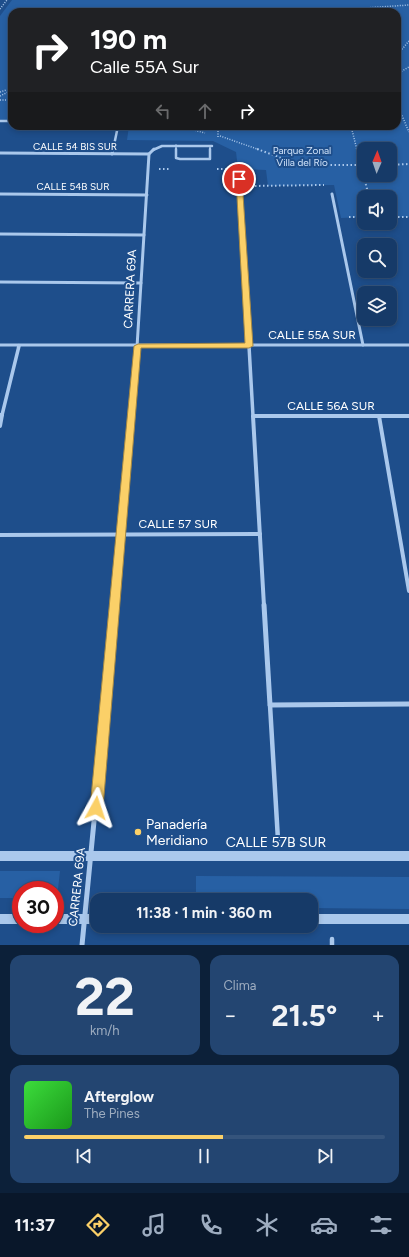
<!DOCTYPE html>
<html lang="es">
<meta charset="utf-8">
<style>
body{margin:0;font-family:Figtree,sans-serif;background:#234571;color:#f1f3f6;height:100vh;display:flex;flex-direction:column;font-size:15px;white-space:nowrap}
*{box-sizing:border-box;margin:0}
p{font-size:13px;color:#9eadc0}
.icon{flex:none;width:22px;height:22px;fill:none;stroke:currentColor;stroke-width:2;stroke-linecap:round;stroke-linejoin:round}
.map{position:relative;height:945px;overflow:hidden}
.side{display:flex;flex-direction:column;gap:10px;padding:10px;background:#0c2039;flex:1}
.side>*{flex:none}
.top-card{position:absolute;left:8px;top:8px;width:393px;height:122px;border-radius:12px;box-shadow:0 2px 6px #0003,0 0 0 1px #35547c;background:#202124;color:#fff;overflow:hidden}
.needle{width:26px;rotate:2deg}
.controls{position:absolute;left:357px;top:142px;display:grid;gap:8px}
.controls a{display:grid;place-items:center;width:40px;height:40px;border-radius:8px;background:#163a68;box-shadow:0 2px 6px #0003,0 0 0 1px #35547c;font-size:20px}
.speed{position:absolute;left:12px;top:881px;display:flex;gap:8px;font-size:20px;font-weight:700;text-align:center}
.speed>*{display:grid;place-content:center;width:52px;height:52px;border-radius:50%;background:#163a68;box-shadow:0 2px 6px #0003,0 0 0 1px #35547c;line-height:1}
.speed .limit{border:6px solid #d22;background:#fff;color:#111}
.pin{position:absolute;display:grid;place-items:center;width:34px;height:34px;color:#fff;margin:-17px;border:2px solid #fff;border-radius:50%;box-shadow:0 1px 4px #0007}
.me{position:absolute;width:44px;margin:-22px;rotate:5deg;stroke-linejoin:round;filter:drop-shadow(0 0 3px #0008)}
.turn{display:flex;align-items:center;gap:14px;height:84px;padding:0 16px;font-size:18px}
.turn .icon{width:52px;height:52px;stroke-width:2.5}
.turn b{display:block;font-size:28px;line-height:34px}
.lanes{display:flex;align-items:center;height:38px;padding:0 16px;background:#0003;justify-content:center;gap:20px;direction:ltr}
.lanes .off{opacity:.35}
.big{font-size:30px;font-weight:700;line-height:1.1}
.side .tile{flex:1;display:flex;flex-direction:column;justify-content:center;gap:6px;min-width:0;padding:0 14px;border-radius:12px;background:#234571}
.side .dial{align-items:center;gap:0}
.dial b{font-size:52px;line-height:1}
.song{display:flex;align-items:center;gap:12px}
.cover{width:48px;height:48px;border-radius:6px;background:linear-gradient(135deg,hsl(120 70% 55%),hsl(120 70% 35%))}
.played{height:4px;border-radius:2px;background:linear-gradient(90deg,#fbd068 55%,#35547c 55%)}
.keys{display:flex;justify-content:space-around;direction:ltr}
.heat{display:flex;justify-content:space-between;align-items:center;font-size:22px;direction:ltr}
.side .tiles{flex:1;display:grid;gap:10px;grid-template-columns:1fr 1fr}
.tile:last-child{grid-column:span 2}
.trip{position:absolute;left:90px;top:893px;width:228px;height:40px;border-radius:12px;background:#163a68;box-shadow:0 2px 6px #0003,0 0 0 1px #35547c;font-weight:700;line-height:40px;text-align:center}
.tab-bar{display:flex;height:64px;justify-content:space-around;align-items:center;background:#09172a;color:#9eadc0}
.tab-bar .icon{width:28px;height:28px}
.tab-bar .on{color:#fbd068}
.tab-bar b{font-size:18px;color:#f1f3f6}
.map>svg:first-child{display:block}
.green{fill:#2760a4;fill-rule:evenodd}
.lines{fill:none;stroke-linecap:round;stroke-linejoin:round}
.path-far1{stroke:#aac8ec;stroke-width:1.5;stroke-dasharray:1 1.5;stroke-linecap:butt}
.path{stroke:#aac8ec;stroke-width:2;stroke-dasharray:1.5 2.5;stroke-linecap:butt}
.service-far1{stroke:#aac8ec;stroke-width:1.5}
.service{stroke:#aac8ec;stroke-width:2.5}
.pedestrian-far2{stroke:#aac8ec;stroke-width:2.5}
.pedestrian-far1{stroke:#aac8ec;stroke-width:3.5}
.pedestrian{stroke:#aac8ec;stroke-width:4.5}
.minor-far3{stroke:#aac8ec;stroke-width:2.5}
.minor-far2{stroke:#aac8ec;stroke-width:3}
.minor-far1{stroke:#aac8ec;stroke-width:4}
.minor{stroke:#aac8ec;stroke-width:5}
.tertiary{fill:#aac8ec;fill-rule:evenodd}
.route{fill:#fbd068;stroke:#a38744}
.poi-dot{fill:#fbd068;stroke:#1e4e8b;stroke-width:1.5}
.labels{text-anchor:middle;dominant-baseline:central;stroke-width:4;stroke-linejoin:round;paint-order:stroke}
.far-street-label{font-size:10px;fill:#fff;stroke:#1e4e8b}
.far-park-label{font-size:10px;fill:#cfe2f9;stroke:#1e4e8b}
.street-label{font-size:12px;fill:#fff;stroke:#1e4e8b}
.near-poi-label{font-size:14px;fill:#fff;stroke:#1e4e8b;text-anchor:start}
.near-street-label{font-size:14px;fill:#fff;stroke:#1e4e8b}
</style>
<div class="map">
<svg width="409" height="945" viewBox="0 0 409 945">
<rect width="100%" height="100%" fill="#1e4e8b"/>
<g class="green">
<path d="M12,0H409V217H390V197H364V217L341,218L334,185L268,186L266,170L238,169L236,152L213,141L127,140L129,126H397V12H12V121H0V16ZM364,149H390V175H364Z"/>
<polygon points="0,871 60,871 57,898 55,898 55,890 21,890 21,898 0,898"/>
<polygon points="196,876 409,877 409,909 311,908 311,900 196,900"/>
</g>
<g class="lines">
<g class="path-far1">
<polyline points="0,9 7,0"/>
<polyline points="305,12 409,5"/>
<polyline points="397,55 409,41"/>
<polyline points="397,74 409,67"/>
<polyline points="0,92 9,89"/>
<polyline points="0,96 12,90"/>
<polyline points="0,100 12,100"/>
<polyline points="397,104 409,132"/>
<polyline points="178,126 205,133"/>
<polyline points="218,126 218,137"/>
<polyline points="351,126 357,150"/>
<polyline points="220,136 260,150"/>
</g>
<g class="path">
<polyline points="257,149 292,162 322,165 364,165"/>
<polyline points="357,149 369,197"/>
<polyline points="390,165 409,164"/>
<polyline points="159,169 170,169"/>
<polyline points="217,169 232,169"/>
<polyline points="251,186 324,185"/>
<polyline points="349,217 364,217"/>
<polyline points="390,217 409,217"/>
</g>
<g class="service-far1">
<polyline points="176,145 176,150"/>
<polyline points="210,146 210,150"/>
</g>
<polyline class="service" points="176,149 176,158 180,159 210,159 210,149"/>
<g class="pedestrian-far2">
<polyline points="249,345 249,347"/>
<polyline points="18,347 19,345"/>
</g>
<g class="pedestrian-far1">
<polyline points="249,346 253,416"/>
<polyline points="2,415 19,346"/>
</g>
<g class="pedestrian">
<polyline points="270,705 278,840"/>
<polyline points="332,939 332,945"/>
</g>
<g class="minor-far3">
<polyline points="0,121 12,121"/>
<polyline points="113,150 118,126"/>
<polyline points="153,150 162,146 212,146"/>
</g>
<g class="minor-far2">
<polyline points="0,153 149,154"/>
<polyline points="112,154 113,149"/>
<polyline points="239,179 249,345"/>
<polyline points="0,194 147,195"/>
<polyline points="332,194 363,345"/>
<polyline points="0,234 144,235"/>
<polyline points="0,282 141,283"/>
<polyline points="0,345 409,345"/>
<polyline points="137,347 149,154 154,149"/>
</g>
<g class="minor-far1">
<polyline points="0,415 2,415 0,426"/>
<polyline points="379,416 409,591"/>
<polyline points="0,535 260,534"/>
<polyline points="115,606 137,346"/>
<polyline points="264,606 253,416 409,416"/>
</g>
<g class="minor">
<polyline points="264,605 270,705 409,704"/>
<polyline points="82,945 115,605"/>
</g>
<g class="tertiary">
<rect x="0" y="851" width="409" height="10"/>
<rect x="0" y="914" width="21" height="10"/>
<rect x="55" y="914" width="42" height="10"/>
<rect x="311" y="914" width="98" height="10"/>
</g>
</g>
<polygon class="route" points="239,177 242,179 253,346 249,348 141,348 103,808 101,812 96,814 92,812 90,808 134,346 138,344 245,343 236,179"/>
<circle class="poi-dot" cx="138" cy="832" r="4"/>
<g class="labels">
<g class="far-street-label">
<text x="75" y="146">CALLE 54 BIS SUR</text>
<text x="73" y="186">CALLE 54B SUR</text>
</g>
<g class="far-park-label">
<text x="302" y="150">Parque Zonal<tspan x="302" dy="12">Villa del Río</tspan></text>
</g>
<g class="street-label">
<text transform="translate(130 289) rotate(-87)">CARRERA 69A</text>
<text x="312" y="335">CALLE 55A SUR</text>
<text x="331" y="406">CALLE 56A SUR</text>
<text x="178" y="524">CALLE 57 SUR</text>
<text transform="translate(77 887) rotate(-84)">CARRERA 69A</text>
</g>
<g class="near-poi-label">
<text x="146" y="824">Panadería<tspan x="146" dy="16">Meridiano</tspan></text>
</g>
<g class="near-street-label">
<text x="276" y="842">CALLE 57B SUR</text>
</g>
</g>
</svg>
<div class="controls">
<a><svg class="needle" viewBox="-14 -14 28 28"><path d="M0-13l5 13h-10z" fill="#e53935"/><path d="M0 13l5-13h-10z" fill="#9eadc0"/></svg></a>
<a><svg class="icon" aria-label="sound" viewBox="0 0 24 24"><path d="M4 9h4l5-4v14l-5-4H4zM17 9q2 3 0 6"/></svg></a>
<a><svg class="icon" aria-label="search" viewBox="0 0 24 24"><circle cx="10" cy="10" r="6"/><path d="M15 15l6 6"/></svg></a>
<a><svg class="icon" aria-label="layers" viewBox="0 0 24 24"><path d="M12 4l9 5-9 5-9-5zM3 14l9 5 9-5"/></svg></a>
</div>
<div class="speed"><div class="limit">30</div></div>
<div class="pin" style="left:239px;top:179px;background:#d93025"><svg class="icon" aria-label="arrive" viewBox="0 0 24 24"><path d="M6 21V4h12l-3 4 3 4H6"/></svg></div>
<svg class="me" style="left:96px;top:808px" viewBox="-20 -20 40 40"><path d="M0-17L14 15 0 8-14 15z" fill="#fbd068" stroke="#fff" stroke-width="4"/></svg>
<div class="trip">11:38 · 1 min · 360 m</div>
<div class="top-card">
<div class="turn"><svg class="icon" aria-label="right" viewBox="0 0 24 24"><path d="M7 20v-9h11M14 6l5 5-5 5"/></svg><div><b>190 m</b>Calle 55A Sur</div></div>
<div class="lanes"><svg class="icon off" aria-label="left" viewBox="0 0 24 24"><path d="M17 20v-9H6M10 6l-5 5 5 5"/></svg><svg class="icon off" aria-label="ahead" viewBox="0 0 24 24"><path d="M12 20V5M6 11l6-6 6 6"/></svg><svg class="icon" aria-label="right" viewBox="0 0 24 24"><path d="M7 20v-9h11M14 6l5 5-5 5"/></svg></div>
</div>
</div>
<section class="side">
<div class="tiles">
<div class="tile dial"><b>22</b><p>km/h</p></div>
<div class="tile"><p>Clima</p>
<div class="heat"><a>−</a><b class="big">21.5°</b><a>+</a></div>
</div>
<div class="tile">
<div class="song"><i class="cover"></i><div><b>Afterglow</b><p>The Pines</p></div></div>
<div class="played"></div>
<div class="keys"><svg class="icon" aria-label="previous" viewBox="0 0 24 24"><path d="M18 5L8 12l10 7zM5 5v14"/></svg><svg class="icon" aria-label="pause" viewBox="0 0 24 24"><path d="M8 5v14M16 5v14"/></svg><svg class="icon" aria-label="next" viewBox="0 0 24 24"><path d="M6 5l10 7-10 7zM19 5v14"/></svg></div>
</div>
</div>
</section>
<nav class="tab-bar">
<b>11:37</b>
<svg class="icon on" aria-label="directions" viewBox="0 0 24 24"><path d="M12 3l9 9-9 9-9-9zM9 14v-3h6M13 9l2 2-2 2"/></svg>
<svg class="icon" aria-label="music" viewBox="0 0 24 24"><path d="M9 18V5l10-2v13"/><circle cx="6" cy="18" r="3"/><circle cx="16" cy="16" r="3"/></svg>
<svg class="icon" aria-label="phone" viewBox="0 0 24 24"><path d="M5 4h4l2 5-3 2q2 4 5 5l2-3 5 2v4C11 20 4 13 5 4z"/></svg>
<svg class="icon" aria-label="climate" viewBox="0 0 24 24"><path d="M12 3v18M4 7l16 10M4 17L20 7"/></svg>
<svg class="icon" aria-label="car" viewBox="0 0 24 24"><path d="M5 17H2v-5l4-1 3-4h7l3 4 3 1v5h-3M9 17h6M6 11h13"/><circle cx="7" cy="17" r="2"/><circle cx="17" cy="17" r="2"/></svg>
<svg class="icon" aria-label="filters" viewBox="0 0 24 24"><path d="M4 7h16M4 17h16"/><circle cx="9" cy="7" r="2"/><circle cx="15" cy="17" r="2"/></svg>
</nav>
